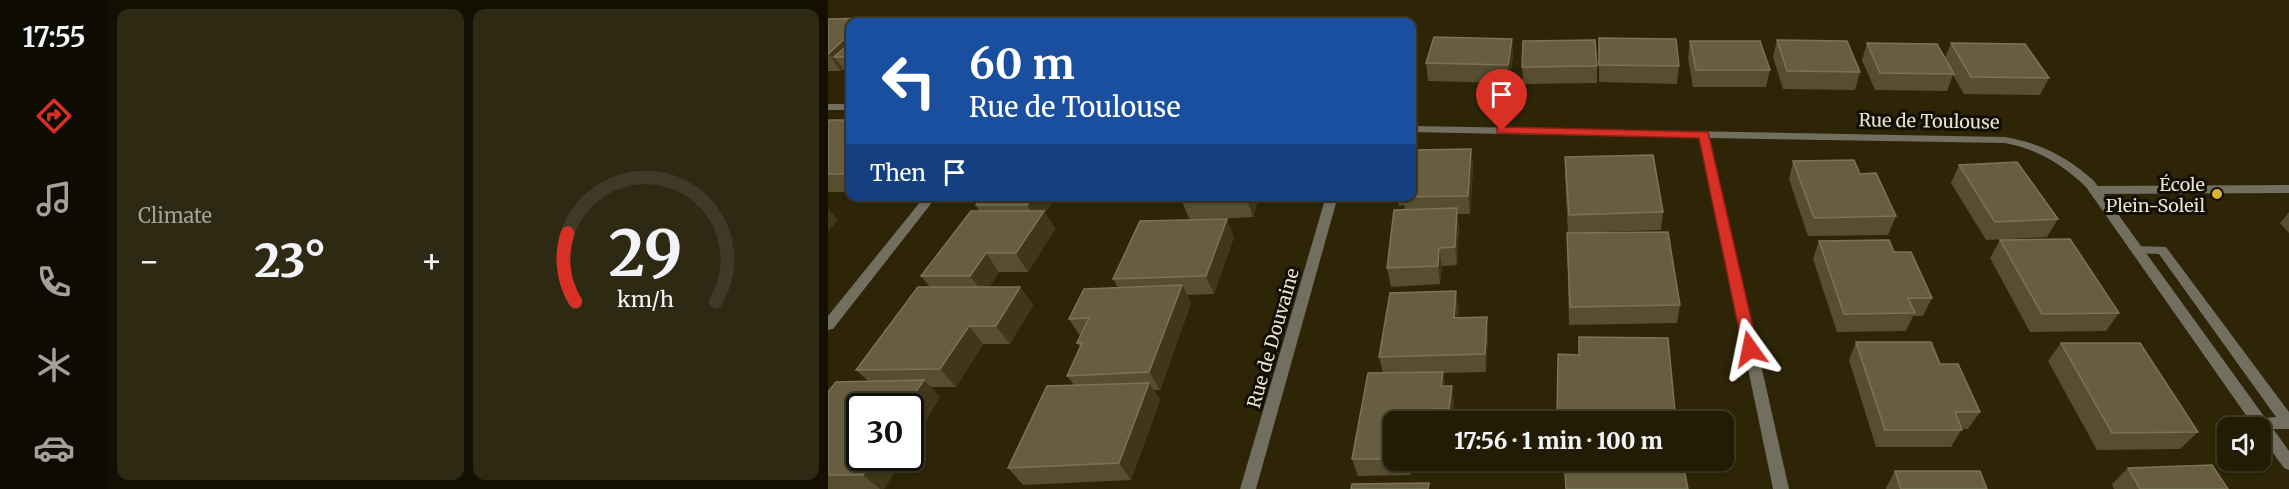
<!DOCTYPE html>
<meta charset="utf-8">
<style>
body{margin:0;font-family:Merriweather,serif;background:#2e2913;color:#f1f3f6;height:100vh;display:flex;flex-direction:column;font-size:22px;white-space:nowrap}
*{box-sizing:border-box;margin:0}
p{font-size:20px;color:#a2a19a}
.icon{flex:none;width:33px;height:33px;fill:none;stroke:currentColor;stroke-width:2;stroke-linecap:round;stroke-linejoin:round}
.map{position:relative;flex:1;overflow:hidden}
.details{display:flex;flex-direction:column;gap:9px;padding:9px;background:#130f02;width:720px}
.details>*{flex:none}
.guide{position:absolute;left:18px;top:18px;width:570px;height:183px;border-radius:12px;box-shadow:0 2px 4px #0004,0 0 0 2px #3f3a26;background:#1a4fa0;color:#fff;overflow:hidden}
.controls{position:absolute;left:1389px;top:417px;display:grid;gap:12px}
.controls a{display:grid;place-items:center;width:54px;height:54px;border-radius:12px;background:#221c04;box-shadow:0 2px 4px #0004,0 0 0 2px #3f3a26;font-size:30px}
.speed{position:absolute;left:18px;top:393px;display:flex;gap:12px;font-size:30px;font-weight:700;text-align:center}
.speed>*{display:grid;place-content:center;width:78px;height:78px;border-radius:50%;background:#221c04;box-shadow:0 2px 4px #0004,0 0 0 2px #3f3a26;line-height:1}
.speed .limit{border:3px solid #111;border-radius:9px;background:#fff;color:#111}
.pin{position:absolute;display:grid;place-items:center;width:51px;height:51px;color:#fff;margin:-62px -26px;border-radius:50% 50% 50% 0;rotate:-45deg;box-shadow:0 0 6px #0007}
.pin .icon{rotate:45deg}
.me{position:absolute;width:66px;margin:-33px;rotate:348deg;stroke-linejoin:round;filter:drop-shadow(0 0 4px #0008)}
.turn{display:flex;align-items:center;gap:21px;height:126px;padding:0 24px;font-size:27px}
.turn .icon{width:78px;height:78px;stroke-width:2.5}
.turn b{display:block;font-size:42px;line-height:51px}
.then{display:flex;align-items:center;height:57px;padding:0 24px;background:#0003;gap:12px;font-size:22px}
.big{font-size:45px;font-weight:800;line-height:1.1}
.details .widget{flex:1;display:flex;flex-direction:column;justify-content:center;gap:9px;min-width:0;padding:0 21px;border-radius:12px;background:#2e2913}
.details .dial{align-items:center;gap:0}
.dial svg{height:156px;overflow:visible;fill:none;stroke:#3f3a26;stroke-width:7;stroke-linecap:round;text-anchor:middle}
.dial text{fill:#f1f3f6;stroke:none}
.heat{display:flex;justify-content:space-between;align-items:center;font-size:33px;direction:ltr}
.details .tiles{flex:1;display:grid;gap:9px;grid-template-columns:repeat(2,1fr)}
.trip{position:absolute;left:555px;top:411px;width:351px;height:60px;border-radius:12px;background:#221c04;box-shadow:0 2px 4px #0004,0 0 0 2px #3f3a26;font-weight:800;line-height:60px;text-align:center}
main{display:flex;flex:1;min-height:0}
.dock{display:flex;flex-direction:column;width:108px;justify-content:space-around;align-items:center;background:#0e0b02;color:#a2a19a}
.dock .icon{width:42px;height:42px}
.dock .selected{color:#d93025}
.dock b{font-size:27px;color:#f1f3f6}
.map>svg:first-child{display:block}
.lines{fill:none;stroke-linecap:round;stroke-linejoin:round}
.service{fill:#726e60;fill-rule:evenodd}
.minor{fill:#726e60;fill-rule:evenodd}
.wall{fill:#574e30}
.shaded-wall{fill:#403718}
.building{fill:#675e42;stroke:#7b7358;stroke-width:1.5}
.route{fill:#d93025;stroke:#8d1f18;stroke-width:1.5}
.poi-dot{fill:#d7b434;stroke:#120e04;stroke-width:2}
.labels{text-anchor:middle;dominant-baseline:central;stroke-width:6;stroke-linejoin:round;paint-order:stroke}
.street-label{font-size:18px;fill:#e9e4d3;stroke:#120e04}
.poi-label{font-size:18px;fill:#e9e4d3;stroke:#120e04;text-anchor:end}
</style>
<main>
<nav class="dock">
<b>17:55</b>
<svg class="icon selected" aria-label="directions" viewBox="0 0 24 24"><path d="M12 3l9 9-9 9-9-9zM9 14v-3h6M13 9l2 2-2 2"/></svg>
<svg class="icon" aria-label="music" viewBox="0 0 24 24"><path d="M9 18V5l10-2v13"/><circle cx="6" cy="18" r="3"/><circle cx="16" cy="16" r="3"/></svg>
<svg class="icon" aria-label="phone" viewBox="0 0 24 24"><path d="M5 4h4l2 5-3 2q2 4 5 5l2-3 5 2v4C11 20 4 13 5 4z"/></svg>
<svg class="icon" aria-label="climate" viewBox="0 0 24 24"><path d="M12 3v18M4 7l16 10M4 17L20 7"/></svg>
<svg class="icon" aria-label="car" viewBox="0 0 24 24"><path d="M5 17H2v-5l4-1 3-4h7l3 4 3 1v5h-3M9 17h6M6 11h13"/><circle cx="7" cy="17" r="2"/><circle cx="17" cy="17" r="2"/></svg>
</nav>
<section class="details">
<div class="tiles">
<div class="widget"><p>Climate</p>
<div class="heat"><a>−</a><b class="big">23°</b><a>+</a></div>
</div>
<div class="widget dial"><svg viewBox="0 0 100 80">
<path d="M14 69A42 42 0 1 1 86 69"/>
<path d="M14 69A42 42 0 0 1 10 34" stroke="#d93025"/>
<text x="50" y="56" font-size="32" font-weight="700">29</text>
<text x="50" y="72" font-size="11">km/h</text>
</svg></div>
</div>
</section>
<div class="map">
<svg width="1461" height="489" viewBox="0 0 1461 489">
<rect width="100%" height="100%" fill="#2d2506"/>
<g class="lines">
<g class="service">
<polygon points="1461,185 1461,193 1266,194 1260,190 1266,186"/>
<polygon points="1309,246 1338,247 1461,412 1461,429 1432,429 1432,428 1427,427 1425,423 1427,419 1448,417 1331,254 1305,253 1303,250"/>
</g>
<g class="minor">
<rect x="0" y="104" width="22" height="6"/>
<path d="M584,126L1177,137C1212,143 1240,157 1266,181L1461,451V470L1456,468L1432,435V428H1427L1258,187C1234,164 1209,149 1177,143L882,138L961,489H945L872,138L584,132Z"/>
<polygon points="97,196 109,196 5,329 0,330 0,316"/>
<polygon points="498,196 510,196 428,489 412,489"/>
</g>
</g>
<g class="wall">
<polygon points="40,18 43,22 22,22 22,74 18,74 15,69 13,71 0,71 0,19"/>
<polygon points="771,38 851,66 849,84 771,82"/>
<polygon points="684,39 685,56 681,83 600,81 598,63"/>
<polygon points="949,40 1032,72 1027,90 955,89 945,57"/>
<polygon points="862,41 942,70 938,87 865,87 860,58"/>
<polygon points="1039,43 1117,58 1123,43 1221,78 1212,95 1136,94 1125,75 1119,91 1047,90 1034,60"/>
<polygon points="769,66 769,83 695,84 694,67"/>
<polygon points="22,120 22,192 0,192 0,121"/>
<polygon points="643,149 645,167 642,214 629,214 631,226 629,265 614,266 612,284 563,287 559,268 577,210 576,205 571,206 569,196 584,196"/>
<polygon points="737,157 835,212 833,230 740,233 737,175"/>
<polygon points="965,161 1032,174 1068,216 1060,235 980,236 961,179"/>
<polygon points="1131,165 1230,219 1219,237 1158,240 1123,183"/>
<polygon points="154,196 246,196 243,201 225,201 217,213 227,229 200,272 171,272 161,287 192,287 205,305 182,344 155,344 128,387 102,387 112,397 56,489 0,489 0,392 40,381 28,370 102,287 93,276 151,211 148,205"/>
<polygon points="431,196 425,217 369,220 406,237 386,294 359,295 363,303 332,390 326,390 332,400 303,480 195,485 180,468 246,385 239,376 252,347 249,343 252,336 241,319 290,288 285,279 362,220 354,202"/>
<polygon points="1461,212 1461,233 1452,223"/>
<polygon points="739,233 852,305 849,323 741,325"/>
<polygon points="1172,240 1291,313 1278,331 1202,332 1162,258"/>
<polygon points="991,241 1066,252 1104,298 1095,316 1085,316 1078,331 1009,332 985,259"/>
<polygon points="631,309 630,318 660,335 658,372 615,373 617,386 626,403 625,422 566,422 566,460 585,460 583,475 530,476 524,459 555,373 551,357"/>
<polygon points="1028,342 1112,364 1152,412 1140,429 1134,429 1123,447 1048,447 1021,360"/>
<polygon points="1233,343 1370,432 1352,449 1269,450 1220,361"/>
<polygon points="1300,468 1400,489 1286,489 1284,484"/>
<polygon points="1067,471 1159,489 1058,489 1058,488"/>
</g>
<g class="shaded-wall">
<polygon points="123,17 126,22 117,22"/>
<polygon points="40,18 43,22 35,22"/>
<polygon points="22,34 22,57 6,57 15,69 13,71 1,54"/>
<polygon points="684,39 685,56 681,83 680,65"/>
<polygon points="643,149 645,167 642,214 640,196"/>
<polygon points="205,196 222,196 225,201 217,213 227,229 200,272 188,253 209,222 199,205"/>
<polygon points="240,196 246,196 243,201"/>
<polygon points="419,196 431,196 425,217 419,199"/>
<polygon points="0,208 10,220 0,232"/>
<polygon points="629,208 631,226 629,265 627,247"/>
<polygon points="399,219 406,237 386,294 378,276"/>
<polygon points="611,248 614,266 612,284 610,266"/>
<polygon points="158,253 171,272 156,294 142,276"/>
<polygon points="354,285 363,303 332,390 321,372"/>
<polygon points="192,287 205,305 182,344 168,326"/>
<polygon points="628,291 631,309 629,336 626,318"/>
<polygon points="659,317 660,335 658,372 657,354"/>
<polygon points="141,326 155,344 128,387 112,369"/>
<polygon points="615,372 618,390 613,386"/>
<polygon points="96,380 112,397 82,445 82,406 78,406"/>
<polygon points="321,383 332,400 303,480 291,463"/>
<polygon points="624,386 626,403 625,422 623,422 621,409"/>
<polygon points="604,409 607,422 603,422"/>
<polygon points="46,458 75,458 56,489 52,489 35,475"/>
<polygon points="579,460 585,460 583,475"/>
</g>
<g class="building">
<polygon points="53,17 123,17 117,22 46,22"/>
<polygon points="40,18 35,22 22,22 22,34 0,54 0,19"/>
<polygon points="436,19 470,20 469,22 435,22"/>
<polygon points="193,21 192,22 137,22 138,22"/>
<polygon points="606,37 684,39 680,65 598,63"/>
<polygon points="771,38 848,39 851,66 771,65"/>
<polygon points="767,40 769,66 694,67 695,41"/>
<polygon points="949,40 1019,41 1032,72 959,71"/>
<polygon points="862,41 932,41 942,70 868,70"/>
<polygon points="22,43 22,57 6,57"/>
<polygon points="1039,43 1109,44 1126,74 1052,73"/>
<polygon points="1123,43 1197,44 1221,78 1143,77"/>
<polygon points="1,120 22,120 22,170 19,174 0,174 0,121"/>
<polygon points="643,149 640,196 575,197 575,196 584,196 584,159 585,150"/>
<polygon points="825,155 835,212 741,215 737,157"/>
<polygon points="1026,160 1032,174 1048,173 1068,216 986,218 965,161"/>
<polygon points="1189,162 1230,219 1167,222 1131,165"/>
<polygon points="154,196 205,196 199,205 148,205"/>
<polygon points="356,196 419,196 419,199 354,202"/>
<polygon points="629,208 627,247 611,248 610,266 559,268 566,210"/>
<polygon points="143,211 216,211 188,253 158,253 142,276 93,276"/>
<polygon points="399,219 378,276 285,279 312,221"/>
<polygon points="840,232 852,305 742,307 739,233"/>
<polygon points="1242,239 1291,313 1214,314 1172,240"/>
<polygon points="1061,240 1066,252 1083,252 1104,298 1080,298 1087,313 1016,314 991,241"/>
<polygon points="354,285 321,372 239,376 254,343 249,343 261,318 241,319 256,289"/>
<polygon points="90,287 192,287 168,326 141,326 112,369 28,370"/>
<polygon points="628,291 626,318 659,317 657,354 551,357 562,293"/>
<polygon points="751,337 840,338 848,422 729,422 730,354 751,355"/>
<polygon points="1028,342 1103,342 1112,364 1130,364 1152,412 1127,412 1134,430 1057,430"/>
<polygon points="1233,343 1312,343 1370,432 1284,433"/>
<polygon points="615,372 613,386 624,386 621,409 604,409 603,422 566,422 566,459 524,459 540,373"/>
<polygon points="96,380 78,406 32,406 32,458 46,458 35,475 0,475 0,392 8,382"/>
<polygon points="321,383 291,463 180,468 219,386"/>
<polygon points="855,464 860,489 738,489 737,471"/>
<polygon points="1384,465 1400,489 1312,489 1300,468"/>
<polygon points="1067,471 1152,471 1159,489 1073,489"/>
<polygon points="601,483 600,489 523,489 524,484"/>
</g>
<polygon class="route" points="674,127 880,132 930,349 928,353 917,353 915,349 871,138 669,133 669,128"/>
<circle class="poi-dot" cx="1389" cy="194" r="6"/>
<g class="labels">
<g class="street-label">
<text transform="translate(1101 121) rotate(1)">Rue de Toulouse</text>
<text transform="translate(445 338) rotate(-74)">Rue de Douvaine</text>
</g>
<g class="poi-label">
<text x="1377" y="184">École<tspan x="1377" dy="21">Plein-Soleil</tspan></text>
</g>
</g>
</svg>
<div class="controls">
<a><svg class="icon" aria-label="sound" viewBox="0 0 24 24"><path d="M4 9h4l5-4v14l-5-4H4zM17 9q2 3 0 6"/></svg></a>
</div>
<div class="speed"><div class="limit">30</div></div>
<div class="pin" style="left:674px;top:131px;background:#d93025"><svg class="icon" aria-label="arrive" viewBox="0 0 24 24"><path d="M6 21V4h12l-3 4 3 4H6"/></svg></div>
<svg class="me" style="left:922px;top:349px" viewBox="-20 -20 40 40"><path d="M0-17L14 15 0 8-14 15z" fill="#d93025" stroke="#fff" stroke-width="4"/></svg>
<div class="trip">17:56 · 1 min · 100 m</div>
<div class="guide">
<div class="turn"><svg class="icon" aria-label="left" viewBox="0 0 24 24"><path d="M17 20v-9H6M10 6l-5 5 5 5"/></svg><div><b>60 m</b>Rue de Toulouse</div></div>
<div class="then">Then<svg class="icon" aria-label="arrive" viewBox="0 0 24 24"><path d="M6 21V4h12l-3 4 3 4H6"/></svg></div>
</div>
</div>
</main>
